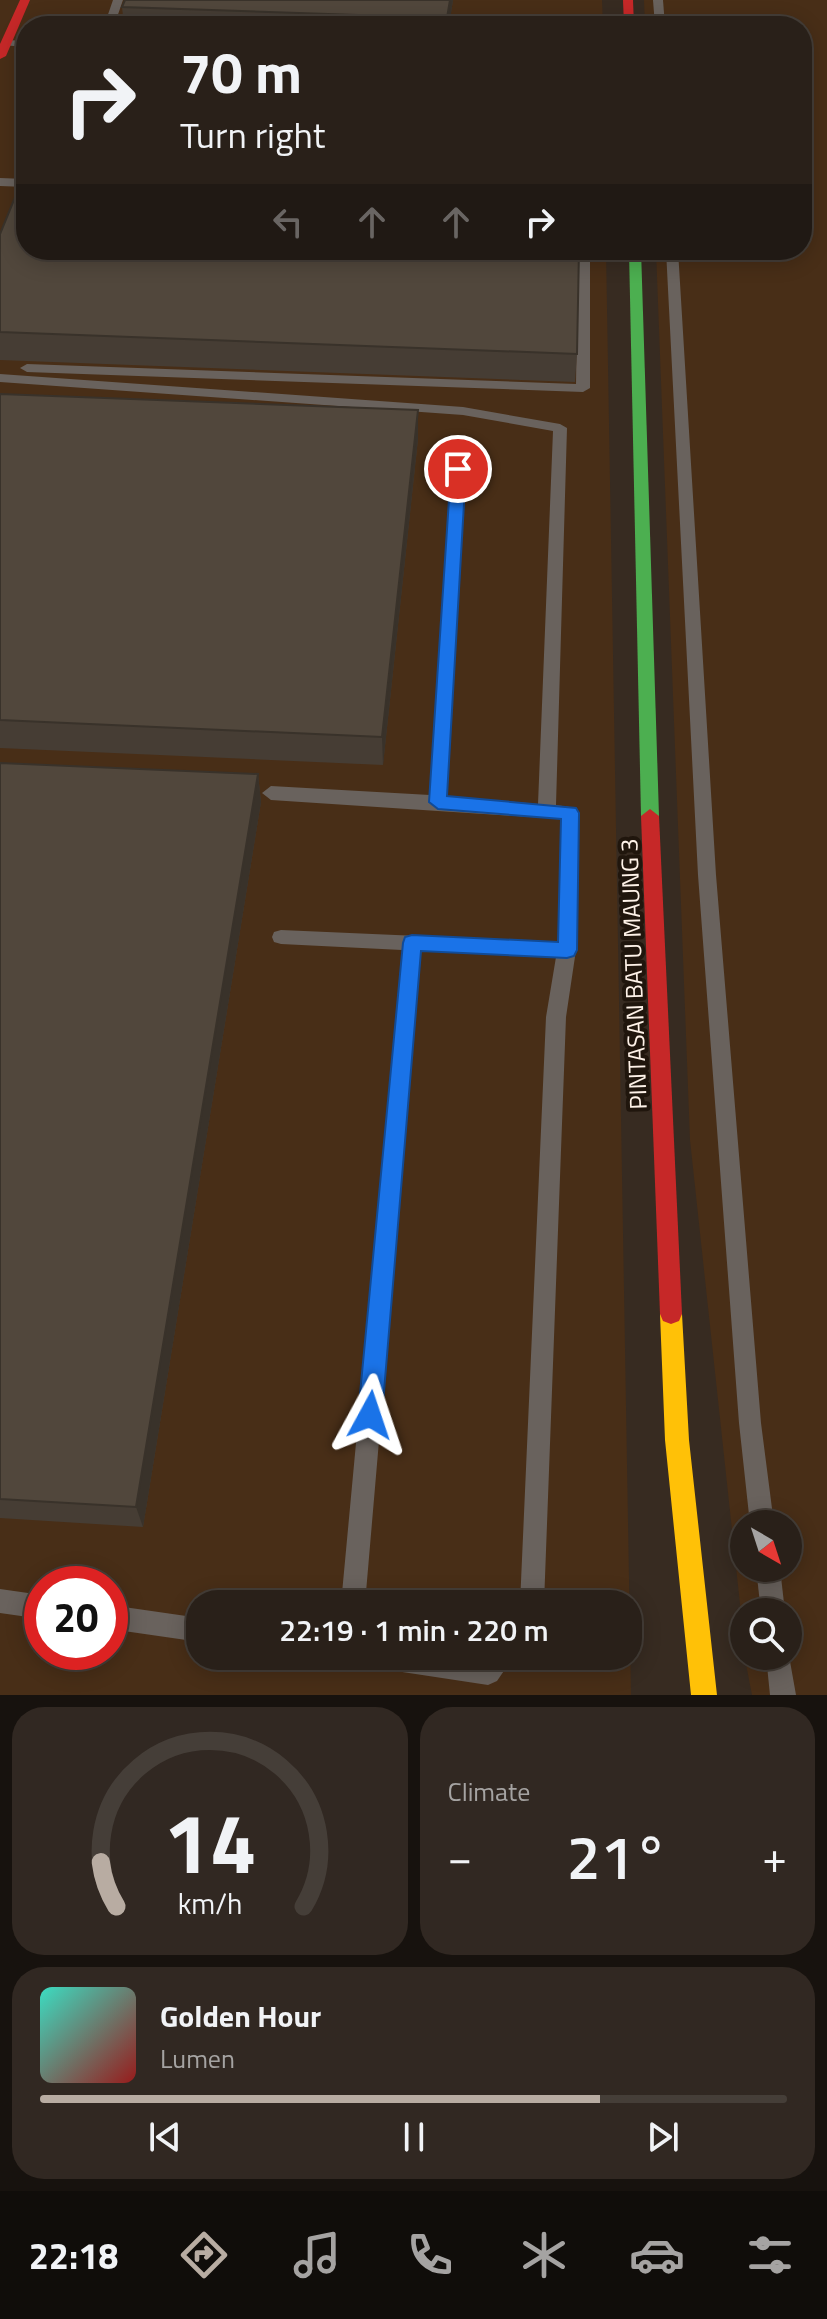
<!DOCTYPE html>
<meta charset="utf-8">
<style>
body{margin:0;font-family:"Titillium Web",sans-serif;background:#312822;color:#f1f3f6;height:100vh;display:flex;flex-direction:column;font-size:30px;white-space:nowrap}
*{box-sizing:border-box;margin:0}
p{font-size:26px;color:#a5a3a2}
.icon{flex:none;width:44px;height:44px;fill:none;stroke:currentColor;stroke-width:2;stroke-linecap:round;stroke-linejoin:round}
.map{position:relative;height:1695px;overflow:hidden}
.side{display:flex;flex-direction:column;gap:12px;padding:12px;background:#17120e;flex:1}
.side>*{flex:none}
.hud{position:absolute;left:16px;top:16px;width:796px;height:244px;border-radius:32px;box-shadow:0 4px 20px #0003,0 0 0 2px #453e38;background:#292019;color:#f1f3f6;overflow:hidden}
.needle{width:52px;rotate:141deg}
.controls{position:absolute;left:730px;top:1510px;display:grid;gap:16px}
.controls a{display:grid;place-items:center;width:72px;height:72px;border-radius:50%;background:#292019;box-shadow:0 4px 20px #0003,0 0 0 2px #453e38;font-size:40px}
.speed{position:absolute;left:24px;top:1566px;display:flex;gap:16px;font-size:40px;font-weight:700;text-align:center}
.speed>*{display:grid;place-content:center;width:104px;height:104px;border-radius:50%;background:#292019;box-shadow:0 4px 20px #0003,0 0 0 2px #453e38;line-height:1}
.speed .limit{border:12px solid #d22;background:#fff;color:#111}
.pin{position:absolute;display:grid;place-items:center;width:68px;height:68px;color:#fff;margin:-34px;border:4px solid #fff;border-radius:50%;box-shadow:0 2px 8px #0007}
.me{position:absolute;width:88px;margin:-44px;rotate:5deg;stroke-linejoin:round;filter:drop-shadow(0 0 6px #0008)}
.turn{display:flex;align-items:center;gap:28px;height:168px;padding:0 32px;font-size:36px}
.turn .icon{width:104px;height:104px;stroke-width:2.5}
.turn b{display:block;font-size:56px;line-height:68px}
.lanes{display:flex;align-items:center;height:76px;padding:0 32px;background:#0003;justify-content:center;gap:40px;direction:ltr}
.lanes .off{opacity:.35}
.big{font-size:60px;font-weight:600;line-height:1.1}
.side .widget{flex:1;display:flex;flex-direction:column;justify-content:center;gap:12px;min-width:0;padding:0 28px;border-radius:32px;background:#312822}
.side .dial{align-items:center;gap:0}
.dial svg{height:208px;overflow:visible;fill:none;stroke:#453e38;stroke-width:7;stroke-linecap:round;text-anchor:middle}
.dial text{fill:#f1f3f6;stroke:none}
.song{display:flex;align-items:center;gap:24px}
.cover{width:96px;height:96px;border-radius:12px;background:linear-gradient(135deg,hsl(170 70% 55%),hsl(0 70% 35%))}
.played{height:8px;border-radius:4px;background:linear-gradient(90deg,#b8aca2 75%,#453e38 75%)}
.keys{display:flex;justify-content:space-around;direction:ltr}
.heat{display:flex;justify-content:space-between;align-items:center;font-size:44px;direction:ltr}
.side .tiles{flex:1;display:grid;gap:12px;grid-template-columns:1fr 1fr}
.widget:last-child{grid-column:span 2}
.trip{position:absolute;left:186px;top:1590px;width:456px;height:80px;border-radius:32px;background:#292019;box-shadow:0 4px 20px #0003,0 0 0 2px #453e38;font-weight:600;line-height:80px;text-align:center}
.tab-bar{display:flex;height:128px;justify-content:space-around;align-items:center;background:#100d0a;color:#a5a3a2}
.tab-bar .icon{width:56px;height:56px}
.tab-bar .active{color:#b8aca2}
.tab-bar b{font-size:36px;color:#f1f3f6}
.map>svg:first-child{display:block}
.built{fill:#482e17;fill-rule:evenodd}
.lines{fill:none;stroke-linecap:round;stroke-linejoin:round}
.lane{fill:#69625d;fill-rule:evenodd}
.fast{fill:#4caf50;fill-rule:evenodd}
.slow{fill:#ffc107;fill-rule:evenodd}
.jam{fill:#c62828;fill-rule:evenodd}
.wall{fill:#463d34}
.shaded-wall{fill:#39322a}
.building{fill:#51473c;stroke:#39322a;stroke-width:2}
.route{fill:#1a73e8;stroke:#114b97;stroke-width:2}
.labels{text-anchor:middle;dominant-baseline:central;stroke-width:8;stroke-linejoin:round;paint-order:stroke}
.street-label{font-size:24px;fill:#fef2e8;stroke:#20160d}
</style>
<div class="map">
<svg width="827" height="1695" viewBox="0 0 827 1695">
<rect width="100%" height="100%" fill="#372b21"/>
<g class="built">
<path d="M0,0H602L603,26H26V250H606L631,1695H0ZM42,1584H110V1652H42ZM200,1604H628V1656H200Z"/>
<path d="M644,0H827V1695H752L746,1664V1656H788V1612H744V1641L690,1140L656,250H802V26H645ZM744,1524H788V1568H744Z"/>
</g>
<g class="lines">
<g class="lane">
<polygon points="113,0 123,0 114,26 104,26"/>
<polygon points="653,0 663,0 665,26 655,26"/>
<polygon points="6,40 26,41 26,47 2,45 2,41"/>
<polygon points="0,178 26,179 26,187 0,186"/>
<polygon points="578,250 590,250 590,388 583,392 27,372 20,368 27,364 576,384"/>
<polygon points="666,250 678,250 716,875 761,1423 774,1524 750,1524 739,1423 698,875"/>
<polygon points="0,374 463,407 560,424 567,428 556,805 576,808 579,813 576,950 566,1017 544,1604 520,1604 546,1017 556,957 421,951 365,1604 341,1604 402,950 281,944 274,942 272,937 274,932 281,930 558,942 561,819 271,800 262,793 271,786 430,795 451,469 458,464 465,469 447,796 538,804 553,431 463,415 0,382"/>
<polygon points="756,1568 780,1568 785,1612 761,1612"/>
<polygon points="0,1589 42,1595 42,1619 0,1613"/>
<polygon points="110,1605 200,1618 200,1642 110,1629"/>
<polygon points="788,1650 796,1695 770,1695 766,1656 788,1656"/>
<polygon points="364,1656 464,1656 483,1659 485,1656 514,1656 497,1681 488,1685 376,1668 367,1665"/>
</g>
<polygon class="fast" points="629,250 641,250 659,816 650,823 641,816"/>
<polygon class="slow" points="671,1304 679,1307 682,1314 689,1440 717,1695 691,1695 665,1440 660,1314 663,1307"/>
<g class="jam">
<polygon points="20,0 30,0 6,56 0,59 0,44"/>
<polygon points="623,0 633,0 634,26 624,26"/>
<polygon points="650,809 659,816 682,1314 679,1321 671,1324 663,1321 660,1314 641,816"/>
</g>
</g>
<g class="wall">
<polygon points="125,0 453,0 449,26 124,26 122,7"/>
<polygon points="0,234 577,354 575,382 0,360"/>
<polygon points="0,394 418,410 418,439 383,765 0,748"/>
<polygon points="0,763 258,774 261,802 143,1527 0,1518"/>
</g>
<g class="shaded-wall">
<polygon points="450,0 453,0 449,26 447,26"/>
<polygon points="418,410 418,439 383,765 382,737"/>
<polygon points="258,774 261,802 143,1527 136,1507"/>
</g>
<g class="building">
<polygon points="125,0 450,0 447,18 122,7"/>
<polygon points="18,190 26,191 26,250 579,250 577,354 0,332 0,234"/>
<polygon points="0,394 418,410 382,737 0,720"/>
<polygon points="0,763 258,774 136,1507 0,1499"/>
</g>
<polygon class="route" points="458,465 466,469 447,796 576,808 579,813 577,950 574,956 567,958 421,951 382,1415 378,1423 370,1426 362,1423 358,1415 403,943 405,937 412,935 558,942 561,819 438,809 429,802 451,469"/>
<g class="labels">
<g class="street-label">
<text transform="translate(633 974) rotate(-92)">PINTASAN BATU MAUNG 3</text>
</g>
</g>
</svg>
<div class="controls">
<a><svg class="needle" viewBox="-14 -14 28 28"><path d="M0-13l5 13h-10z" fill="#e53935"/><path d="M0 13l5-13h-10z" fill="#a5a3a2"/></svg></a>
<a><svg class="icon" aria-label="search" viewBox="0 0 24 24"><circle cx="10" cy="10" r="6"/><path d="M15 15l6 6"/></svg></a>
</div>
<div class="speed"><div class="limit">20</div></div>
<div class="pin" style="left:458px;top:469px;background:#d93025"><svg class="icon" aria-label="arrive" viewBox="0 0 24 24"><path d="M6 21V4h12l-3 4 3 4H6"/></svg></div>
<svg class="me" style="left:370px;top:1415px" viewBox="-20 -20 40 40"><path d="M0-17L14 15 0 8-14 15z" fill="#1a73e8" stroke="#fff" stroke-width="4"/></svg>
<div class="trip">22:19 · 1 min · 220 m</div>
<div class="hud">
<div class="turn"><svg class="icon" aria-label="right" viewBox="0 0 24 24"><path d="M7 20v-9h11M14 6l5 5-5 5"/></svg><div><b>70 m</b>Turn right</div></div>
<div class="lanes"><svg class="icon off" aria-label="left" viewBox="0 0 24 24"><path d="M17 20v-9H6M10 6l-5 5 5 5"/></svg><svg class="icon off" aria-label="ahead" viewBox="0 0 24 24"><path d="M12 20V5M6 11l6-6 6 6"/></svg><svg class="icon off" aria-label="ahead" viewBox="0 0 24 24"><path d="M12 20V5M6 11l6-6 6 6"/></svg><svg class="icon" aria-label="right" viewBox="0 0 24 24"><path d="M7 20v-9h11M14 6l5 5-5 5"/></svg></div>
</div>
</div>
<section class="side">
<div class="tiles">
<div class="widget dial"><svg viewBox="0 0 100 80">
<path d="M14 69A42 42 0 1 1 86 69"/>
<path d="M14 69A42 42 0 0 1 8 52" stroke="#b8aca2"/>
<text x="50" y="56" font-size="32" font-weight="700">14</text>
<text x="50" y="72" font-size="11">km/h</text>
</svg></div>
<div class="widget"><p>Climate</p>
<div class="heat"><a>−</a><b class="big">21°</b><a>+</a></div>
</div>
<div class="widget">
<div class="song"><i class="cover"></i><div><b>Golden Hour</b><p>Lumen</p></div></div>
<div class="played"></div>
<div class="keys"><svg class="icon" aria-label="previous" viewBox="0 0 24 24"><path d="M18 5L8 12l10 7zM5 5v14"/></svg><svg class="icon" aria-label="pause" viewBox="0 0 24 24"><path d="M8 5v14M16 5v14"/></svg><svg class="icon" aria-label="next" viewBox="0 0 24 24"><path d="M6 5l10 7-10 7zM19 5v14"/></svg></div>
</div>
</div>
</section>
<nav class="tab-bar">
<b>22:18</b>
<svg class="icon active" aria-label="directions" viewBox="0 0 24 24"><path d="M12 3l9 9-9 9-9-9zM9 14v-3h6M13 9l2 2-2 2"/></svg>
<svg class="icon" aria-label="music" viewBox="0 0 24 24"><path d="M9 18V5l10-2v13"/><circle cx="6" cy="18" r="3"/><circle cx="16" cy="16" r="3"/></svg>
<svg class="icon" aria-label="phone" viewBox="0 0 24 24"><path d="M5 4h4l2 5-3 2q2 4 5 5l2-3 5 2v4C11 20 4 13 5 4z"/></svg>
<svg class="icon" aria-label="climate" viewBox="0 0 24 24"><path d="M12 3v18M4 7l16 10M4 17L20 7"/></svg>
<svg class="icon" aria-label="car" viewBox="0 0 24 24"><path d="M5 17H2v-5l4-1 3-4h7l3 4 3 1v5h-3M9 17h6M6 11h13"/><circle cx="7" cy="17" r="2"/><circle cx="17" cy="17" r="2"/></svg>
<svg class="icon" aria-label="filters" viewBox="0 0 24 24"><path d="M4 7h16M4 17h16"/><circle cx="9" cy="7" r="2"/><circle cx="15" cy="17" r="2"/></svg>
</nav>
